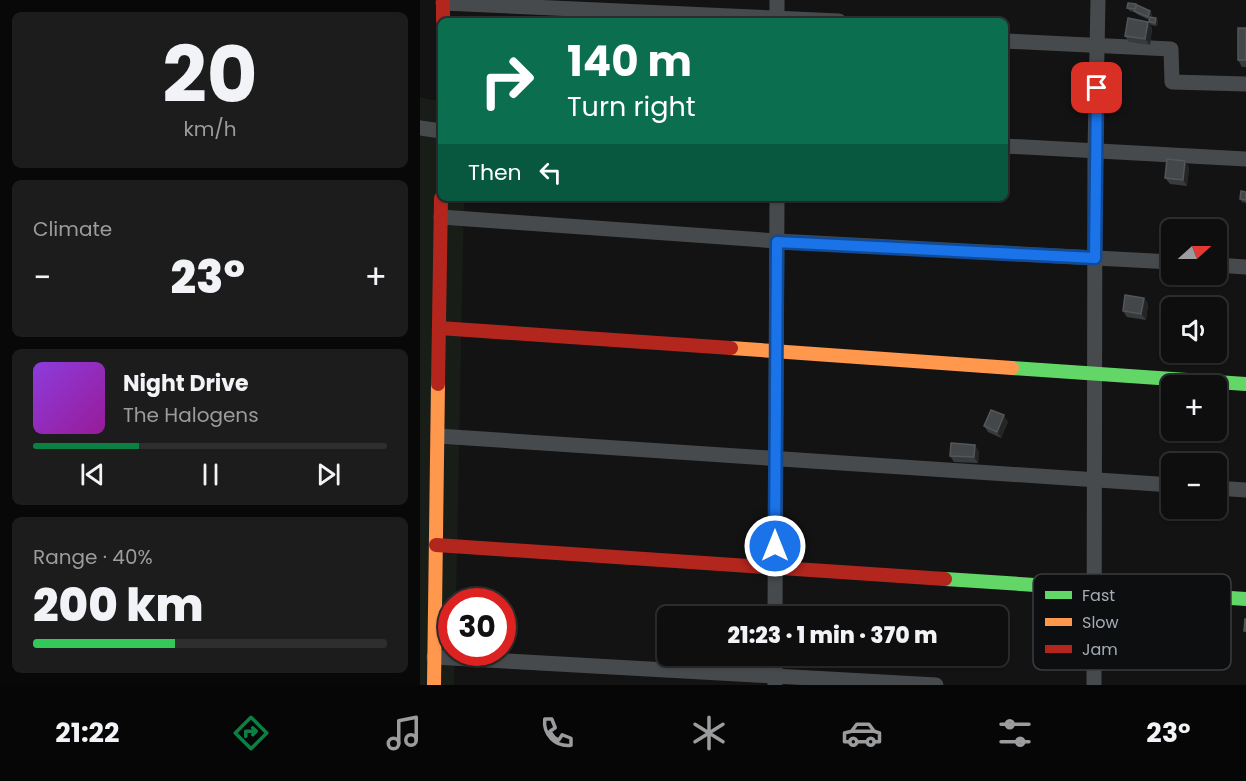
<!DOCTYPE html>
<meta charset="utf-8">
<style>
body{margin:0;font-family:Poppins,sans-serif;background:#1c1c1c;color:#f1f3f6;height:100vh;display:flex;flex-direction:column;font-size:22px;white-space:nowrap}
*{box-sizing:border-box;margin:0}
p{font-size:20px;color:#9b9c9e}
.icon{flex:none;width:33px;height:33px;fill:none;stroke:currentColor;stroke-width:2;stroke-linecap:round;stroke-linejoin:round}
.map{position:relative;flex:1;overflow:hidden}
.sheet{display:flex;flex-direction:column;gap:12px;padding:12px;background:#080808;width:420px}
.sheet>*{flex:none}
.hud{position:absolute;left:18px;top:18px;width:570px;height:183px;border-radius:9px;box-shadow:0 2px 4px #0004,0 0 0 2px #2e2e2e;background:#0b6e4f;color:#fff;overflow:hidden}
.needle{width:39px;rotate:69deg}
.buttons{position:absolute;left:741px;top:219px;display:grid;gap:12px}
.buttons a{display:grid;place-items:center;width:66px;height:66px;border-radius:9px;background:#0e0e0e;box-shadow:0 2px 4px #0004,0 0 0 2px #2e2e2e;font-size:30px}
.speed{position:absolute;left:18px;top:588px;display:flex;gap:12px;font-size:30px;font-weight:700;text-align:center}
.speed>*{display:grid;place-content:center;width:78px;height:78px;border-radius:50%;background:#0e0e0e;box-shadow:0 2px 4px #0004,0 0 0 2px #2e2e2e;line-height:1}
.speed .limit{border:9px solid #d22;background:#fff;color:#111}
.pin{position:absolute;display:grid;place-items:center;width:51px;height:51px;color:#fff;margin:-26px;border-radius:12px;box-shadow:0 3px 9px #0006}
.me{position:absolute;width:66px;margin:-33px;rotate:0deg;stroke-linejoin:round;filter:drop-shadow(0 0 4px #0008)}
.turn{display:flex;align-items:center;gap:21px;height:126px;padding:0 30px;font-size:27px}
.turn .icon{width:78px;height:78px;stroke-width:2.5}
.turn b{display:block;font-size:42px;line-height:51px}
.then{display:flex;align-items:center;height:57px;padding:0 30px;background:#0003;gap:12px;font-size:22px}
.big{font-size:45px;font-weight:800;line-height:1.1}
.sheet .tile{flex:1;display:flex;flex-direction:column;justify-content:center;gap:9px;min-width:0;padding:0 21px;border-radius:9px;background:#1c1c1c}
.sheet .dial{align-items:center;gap:0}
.dial b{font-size:78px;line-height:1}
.song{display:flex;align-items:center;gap:18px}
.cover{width:72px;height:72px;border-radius:9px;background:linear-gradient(135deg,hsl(270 70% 55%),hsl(300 70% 35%))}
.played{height:6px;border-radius:3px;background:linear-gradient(90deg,#0b8043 30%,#2e2e2e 30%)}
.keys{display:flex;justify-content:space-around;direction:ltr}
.heat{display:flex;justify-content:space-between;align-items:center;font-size:33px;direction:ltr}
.charge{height:9px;border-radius:4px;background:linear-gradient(90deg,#34c759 40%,#2e2e2e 0)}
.trip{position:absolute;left:237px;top:606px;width:351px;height:60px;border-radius:9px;background:#0e0e0e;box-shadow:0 2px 4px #0004,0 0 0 2px #2e2e2e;font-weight:800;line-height:60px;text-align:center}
.menu{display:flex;height:96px;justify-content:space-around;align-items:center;background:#060606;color:#9b9c9e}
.menu .icon{width:42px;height:42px}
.menu .on{color:#0b8043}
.menu b{font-size:27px;color:#f1f3f6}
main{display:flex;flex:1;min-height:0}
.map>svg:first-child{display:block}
.green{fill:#181d18}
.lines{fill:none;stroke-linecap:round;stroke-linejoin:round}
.street{stroke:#474a4c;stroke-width:15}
.fast{stroke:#63d668;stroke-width:14}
.slow{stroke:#ff974d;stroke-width:14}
.jam{stroke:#b3261e;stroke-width:14}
.wall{fill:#383b3c}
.shaded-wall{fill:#242626}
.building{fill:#444749;stroke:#53575a;stroke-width:1.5}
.route-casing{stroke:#114b97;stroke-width:15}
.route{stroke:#1a73e8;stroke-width:10}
.key{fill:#0d0e0f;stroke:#3a3d41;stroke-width:1.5}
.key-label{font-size:16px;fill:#a4acb5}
</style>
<main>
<section class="sheet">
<div class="tile dial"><b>20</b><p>km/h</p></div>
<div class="tile"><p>Climate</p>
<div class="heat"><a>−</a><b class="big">23°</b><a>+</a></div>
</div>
<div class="tile">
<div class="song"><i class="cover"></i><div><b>Night Drive</b><p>The Halogens</p></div></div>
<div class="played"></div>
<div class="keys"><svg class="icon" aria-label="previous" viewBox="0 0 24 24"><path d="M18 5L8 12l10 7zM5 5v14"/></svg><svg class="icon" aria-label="pause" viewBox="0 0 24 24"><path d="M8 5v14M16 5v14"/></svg><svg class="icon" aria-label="next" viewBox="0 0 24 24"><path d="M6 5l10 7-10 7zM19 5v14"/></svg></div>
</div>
<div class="tile"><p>Range · 40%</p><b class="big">200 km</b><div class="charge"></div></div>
</section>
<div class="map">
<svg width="826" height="685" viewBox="0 0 826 685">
<rect width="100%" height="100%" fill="#131313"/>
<polygon class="green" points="0,97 21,102 21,198 44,198 36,601 32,602 32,652 35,653 34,685 0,685"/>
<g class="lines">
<g class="street">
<polyline points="23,3 419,21"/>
<polyline points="357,21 357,0"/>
<polyline points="585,41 751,49 752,82 826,84"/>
<polyline points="0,128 21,131"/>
<polyline points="585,146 826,159"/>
<polyline points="21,217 357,241 752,262"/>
<polyline points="796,265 826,267"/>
<polyline points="18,436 752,485"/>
<polyline points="796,488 826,490"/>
<polyline points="355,616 357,198"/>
<polyline points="14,657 516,685"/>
<polyline points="355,685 355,656"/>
<polyline points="674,685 675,151 678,0"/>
</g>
<g class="fast">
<polyline points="592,368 826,384"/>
<polyline points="525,579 826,599"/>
</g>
<g class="slow">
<polyline points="311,348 592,368"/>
<polyline points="14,685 18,384"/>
</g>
<g class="jam">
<polyline points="23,0 23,21"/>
<polyline points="19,328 311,348"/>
<polyline points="18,384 21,198"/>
<polyline points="16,545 525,579"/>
</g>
</g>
<g class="wall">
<polygon points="716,4 717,5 730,11 732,14 731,17 738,21 737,26 731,25 729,22 729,20 717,14 715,12 710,11 707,8"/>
<polygon points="728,22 732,28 730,45 709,42 705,36"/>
<polygon points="826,28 826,67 822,67 818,60"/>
<polygon points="769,167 767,186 750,184 745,178"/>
<polygon points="826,192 826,203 822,202 820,199"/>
<polygon points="724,298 728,304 726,320 707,317 703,311"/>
<polygon points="588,422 581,438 568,432 564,426"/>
<polygon points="559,451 558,463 534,462 530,456"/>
<polygon points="752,617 754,620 753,630 732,628 730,625"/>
<polygon points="795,621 797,624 796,635 775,632 773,629"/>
</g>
<g class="shaded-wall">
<polygon points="730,11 732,14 730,20 728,17"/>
<polygon points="736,18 738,21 737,26 735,23"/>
<polygon points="728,22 732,28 730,45 725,39"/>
<polygon points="765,161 769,167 767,186 763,180"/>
<polygon points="724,298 728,304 726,320 721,314"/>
<polygon points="584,415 588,422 581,438 577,432"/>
<polygon points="555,445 559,451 558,463 554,457"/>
<polygon points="752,617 754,620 753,630 751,627"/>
<polygon points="795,621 797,624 796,635 794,631"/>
</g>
<g class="building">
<polygon points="708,3 716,4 715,9 707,8"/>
<polygon points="717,5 730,11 728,17 714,11"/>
<polygon points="730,17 736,18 735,23 729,22"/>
<polygon points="708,18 728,22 725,39 705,36"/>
<rect x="818" y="28" width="8" height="32"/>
<polygon points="747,159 765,161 763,180 745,178"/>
<polygon points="821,191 826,192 826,200 820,199"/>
<polygon points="705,295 724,298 721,314 703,311"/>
<polygon points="571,410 584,415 577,432 564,426"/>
<polygon points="531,443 555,445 554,457 530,456"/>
<polygon points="825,619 826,619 826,631 824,631"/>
</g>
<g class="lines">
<g class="route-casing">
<polyline id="route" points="355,546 357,242 675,258 677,88"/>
</g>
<use href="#route" class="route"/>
</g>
<rect x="613" y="574" width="198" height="96" rx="9" class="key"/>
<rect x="625" y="591" width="27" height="8" fill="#63d668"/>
<rect x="625" y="618" width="27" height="8" fill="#ff974d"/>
<rect x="625" y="645" width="27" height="8" fill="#b3261e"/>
<g class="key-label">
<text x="662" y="601">Fast</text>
<text x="662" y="628">Slow</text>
<text x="662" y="655">Jam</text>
</g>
</svg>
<div class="buttons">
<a><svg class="needle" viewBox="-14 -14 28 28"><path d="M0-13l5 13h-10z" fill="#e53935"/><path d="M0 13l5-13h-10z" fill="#9b9c9e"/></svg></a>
<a><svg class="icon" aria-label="sound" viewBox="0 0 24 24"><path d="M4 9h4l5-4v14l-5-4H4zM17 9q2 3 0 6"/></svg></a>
<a>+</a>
<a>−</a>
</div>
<div class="speed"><div class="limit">30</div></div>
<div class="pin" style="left:677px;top:88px;background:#d93025"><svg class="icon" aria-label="arrive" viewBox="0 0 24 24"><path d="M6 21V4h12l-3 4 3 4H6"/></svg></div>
<svg class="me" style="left:355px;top:546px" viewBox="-20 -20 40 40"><circle r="17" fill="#1a73e8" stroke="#fff" stroke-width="3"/><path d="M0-11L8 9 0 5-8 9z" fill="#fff"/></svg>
<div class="trip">21:23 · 1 min · 370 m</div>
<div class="hud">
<div class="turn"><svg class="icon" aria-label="right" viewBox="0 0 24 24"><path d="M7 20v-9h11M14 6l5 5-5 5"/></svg><div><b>140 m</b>Turn right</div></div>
<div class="then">Then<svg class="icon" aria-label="left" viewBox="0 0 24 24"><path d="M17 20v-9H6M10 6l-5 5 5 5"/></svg></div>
</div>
</div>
</main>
<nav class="menu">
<b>21:22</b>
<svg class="icon on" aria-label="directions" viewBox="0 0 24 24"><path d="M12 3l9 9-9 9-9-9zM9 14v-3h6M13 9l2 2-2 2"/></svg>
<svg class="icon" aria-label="music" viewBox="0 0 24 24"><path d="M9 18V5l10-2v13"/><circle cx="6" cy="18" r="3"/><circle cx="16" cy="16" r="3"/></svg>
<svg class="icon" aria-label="phone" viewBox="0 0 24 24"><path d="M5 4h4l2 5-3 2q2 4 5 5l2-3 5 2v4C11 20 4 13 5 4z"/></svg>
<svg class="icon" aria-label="climate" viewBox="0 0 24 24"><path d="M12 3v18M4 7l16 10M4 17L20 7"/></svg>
<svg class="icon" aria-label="car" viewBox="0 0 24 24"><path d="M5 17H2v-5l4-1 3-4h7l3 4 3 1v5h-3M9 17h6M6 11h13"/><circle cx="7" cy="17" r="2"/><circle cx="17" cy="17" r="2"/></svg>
<svg class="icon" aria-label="filters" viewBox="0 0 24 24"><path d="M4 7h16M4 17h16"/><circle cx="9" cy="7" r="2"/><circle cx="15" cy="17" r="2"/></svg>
<b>23°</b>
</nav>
